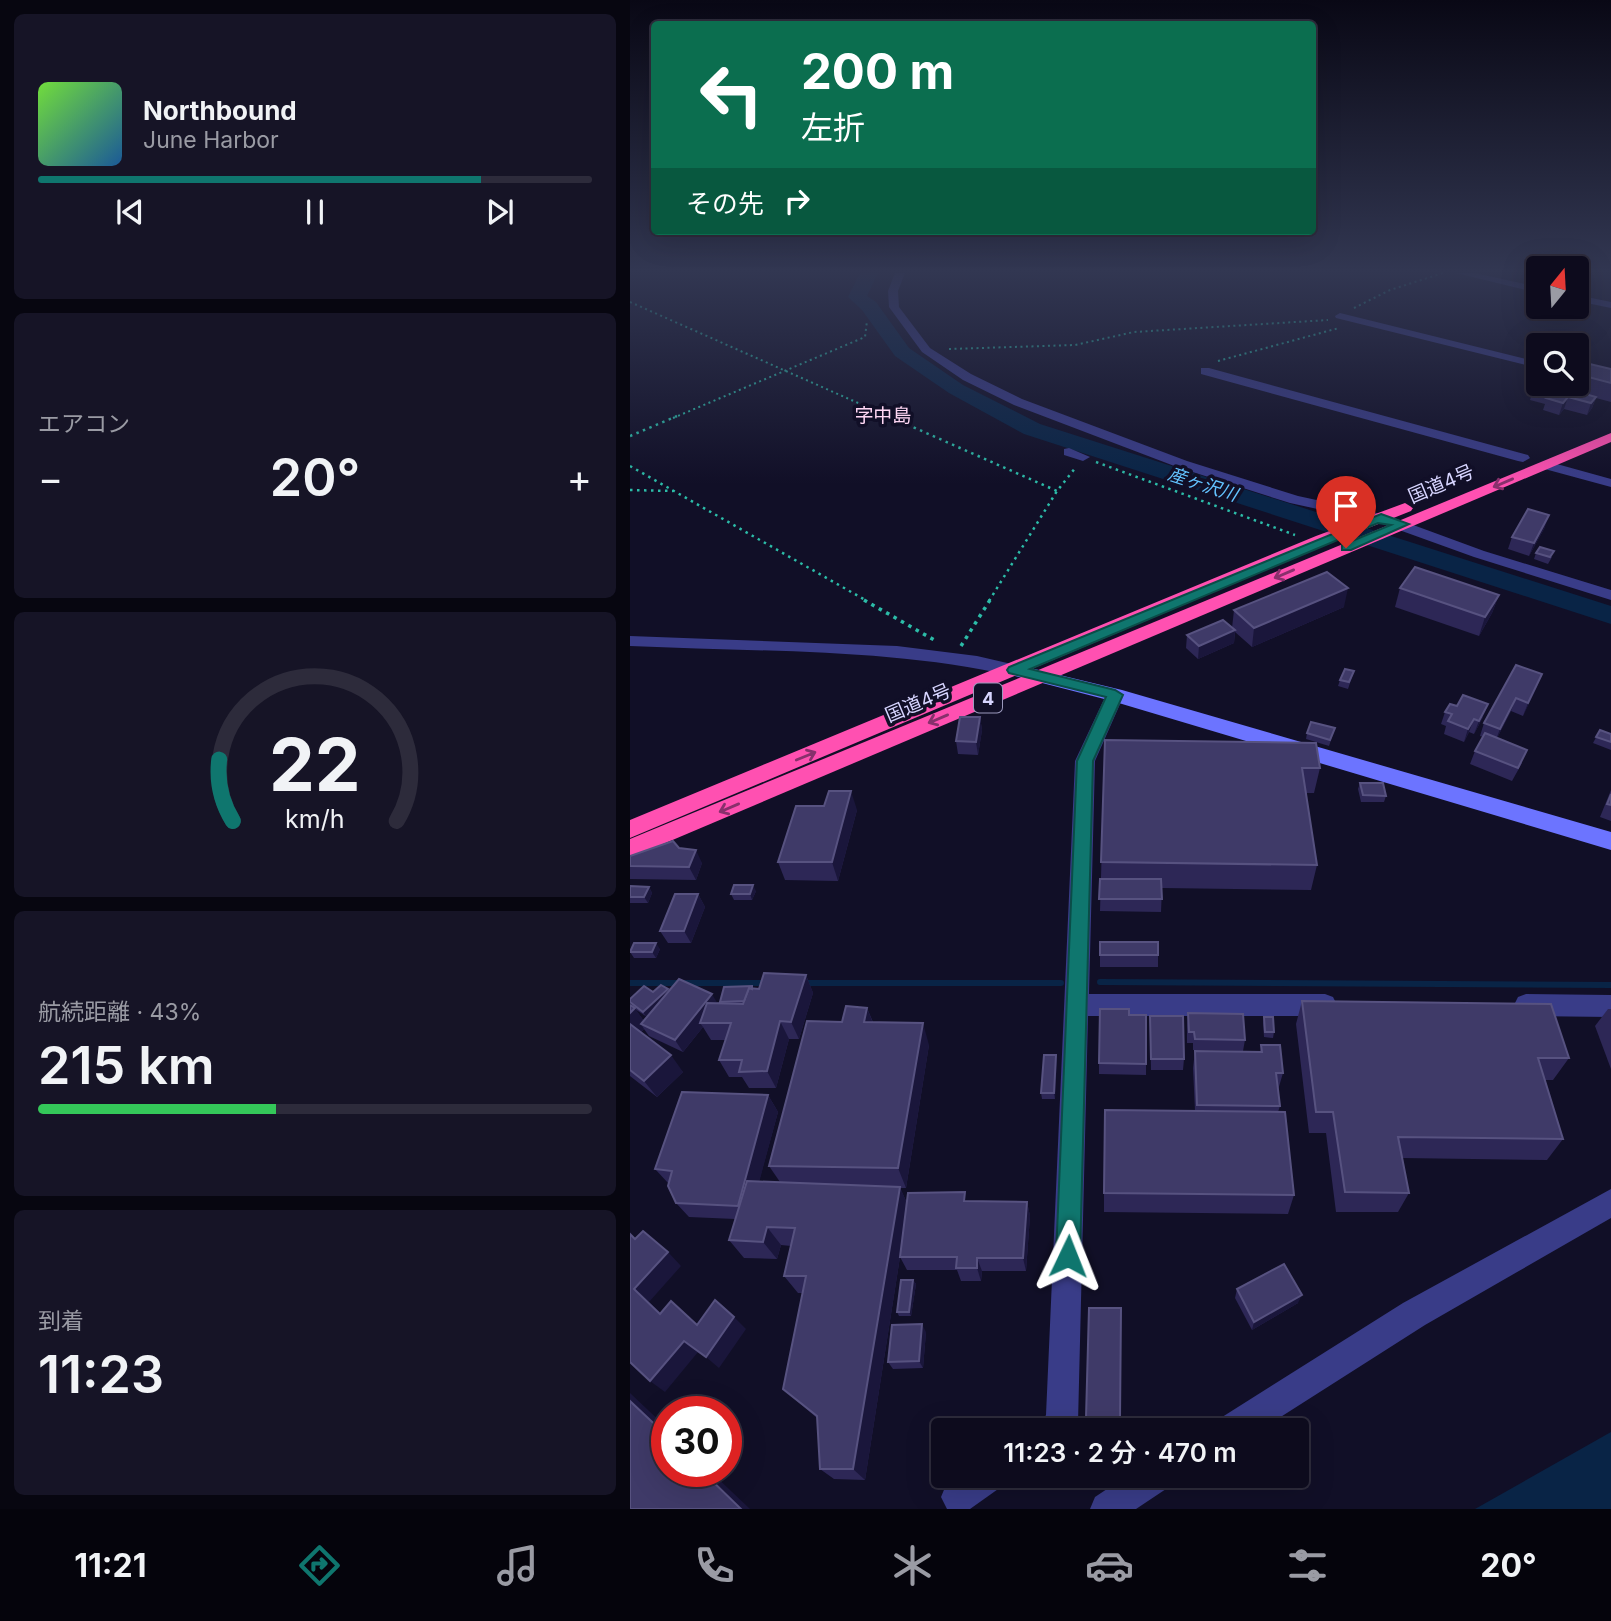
<!DOCTYPE html>
<html lang="ja">
<meta charset="utf-8">
<style>
body{margin:0;font-family:Inter,"Noto Sans JP",sans-serif;background:#161426;color:#f1f3f6;height:100vh;display:flex;flex-direction:column;font-size:26px;white-space:nowrap}
*{box-sizing:border-box;margin:0}
p{font-size:23px;color:#9a9ba4}
.icon{flex:none;width:38px;height:38px;fill:none;stroke:currentColor;stroke-width:2;stroke-linecap:round;stroke-linejoin:round}
.map{position:relative;flex:1;overflow:hidden}
.sheet{display:flex;flex-direction:column;gap:14px;padding:14px;background:#070610;width:630px}
.sheet>*{flex:none}
.guide{position:absolute;left:21px;top:21px;width:665px;height:214px;border-radius:7px;box-shadow:0 7px 28px #0002,0 0 0 2px #2d2b3b;background:#0b6e4f;color:#fff;overflow:hidden}
.needle{width:46px;rotate:18deg}
.fabs{position:absolute;left:896px;top:256px;display:grid;gap:14px}
.fabs a{display:grid;place-items:center;width:63px;height:63px;border-radius:7px;background:#0d0b1d;box-shadow:0 7px 28px #0002,0 0 0 2px #2d2b3b;font-size:35px}
.speed{position:absolute;left:21px;top:1396px;display:flex;gap:14px;font-size:35px;font-weight:700;text-align:center}
.speed>*{display:grid;place-content:center;width:91px;height:91px;border-radius:50%;background:#0d0b1d;box-shadow:0 7px 28px #0002,0 0 0 2px #2d2b3b;line-height:1}
.speed .limit{border:10px solid #d22;background:#fff;color:#111}
.pin{position:absolute;display:grid;place-items:center;width:60px;height:60px;color:#fff;margin:-72px -30px;border-radius:50% 50% 50% 0;rotate:-45deg;box-shadow:0 0 7px #0007}
.pin .icon{rotate:45deg}
.me{position:absolute;width:77px;margin:-38px;rotate:2deg;stroke-linejoin:round;filter:drop-shadow(0 0 5px #0008)}
.turn{display:flex;align-items:center;gap:24px;height:147px;padding:0 35px;font-size:32px}
.turn .icon{width:91px;height:91px;stroke-width:2.5}
.turn b{display:block;font-size:49px;line-height:60px}
.then{display:flex;align-items:center;height:66px;padding:0 35px;background:#0003;gap:14px;font-size:26px}
.big{font-size:52px;font-weight:600;line-height:1.1}
.sheet .widget{flex:1;display:flex;flex-direction:column;justify-content:center;gap:10px;min-width:0;padding:0 24px;border-radius:10px;background:#161426}
.sheet .dial{align-items:center;gap:0}
.dial svg{height:182px;overflow:visible;fill:none;stroke:#2d2b3b;stroke-width:7;stroke-linecap:round;text-anchor:middle}
.dial text{fill:#f1f3f6;stroke:none}
.song{display:flex;align-items:center;gap:21px}
.cover{width:84px;height:84px;border-radius:10px;background:linear-gradient(135deg,hsl(100 70% 55%),hsl(210 70% 35%))}
.played{height:7px;border-radius:4px;background:linear-gradient(90deg,#0f766e 80%,#2d2b3b 80%)}
.keys{display:flex;justify-content:space-around;direction:ltr}
.heat{display:flex;justify-content:space-between;align-items:center;font-size:38px;direction:ltr}
.charge{height:10px;border-radius:5px;background:linear-gradient(90deg,#34c759 43%,#2d2b3b 0)}
.trip{position:absolute;left:301px;top:1418px;width:378px;height:70px;border-radius:7px;background:#0d0b1d;box-shadow:0 7px 28px #0002,0 0 0 2px #2d2b3b;font-weight:600;line-height:70px;text-align:center}
.tabs{display:flex;height:112px;justify-content:space-around;align-items:center;background:#05040c;color:#9a9ba4}
.tabs .icon{width:49px;height:49px}
.tabs .active{color:#0f766e}
.tabs b{font-size:32px;color:#f1f3f6}
main{display:flex;flex:1;min-height:0}
.map>svg:first-child{display:block}
.water{fill:#092446}
.lines{fill:none;stroke-linecap:round;stroke-linejoin:round}
.stream{stroke:#092446;stroke-width:6}
.river{fill:#092446;fill-rule:evenodd}
.path-far2{stroke:#2cbca8;stroke-width:2;stroke-dasharray:2 3.5;stroke-linecap:butt}
.path-far1{stroke:#2cbca8;stroke-width:2.5;stroke-dasharray:2.5 4.5;stroke-linecap:butt}
.path{stroke:#2cbca8;stroke-width:3.5;stroke-dasharray:3.5 5;stroke-linecap:butt}
.street{fill:#393c88;fill-rule:evenodd}
.secondary{fill:#6c74ff;fill-rule:evenodd}
.highway{fill:#ff50b1;fill-rule:evenodd}
.wall{fill:#2d2756;fill-rule:evenodd}
.shaded-wall{fill:#1a163b}
.building{fill:#3f3a68;stroke:#575280;stroke-width:2}
.oneway{stroke:#88306c}
.route{fill:#0f766e;stroke:#0a4d48;stroke-width:2}
.labels{text-anchor:middle;dominant-baseline:central;stroke-width:7;stroke-linejoin:round;paint-order:stroke}
.far-water-label{font-size:18px;font-style:italic;fill:#63c3ff;stroke:#110f27}
.shield{fill:#110f27;stroke:#9c9abe;stroke-width:2}
.shield-label{font-size:18px;font-weight:bold;fill:#d7d5ff}
.far-quarter-label{font-size:19px;fill:#ffd7f4;stroke:#110f27}
.street-label{font-size:19px;fill:#d7d5ff;stroke:#110f27}
</style>
<main>
<section class="sheet">
<div class="widget">
<div class="song"><i class="cover"></i><div><b>Northbound</b><p>June Harbor</p></div></div>
<div class="played"></div>
<div class="keys"><svg class="icon" aria-label="previous" viewBox="0 0 24 24"><path d="M18 5L8 12l10 7zM5 5v14"/></svg><svg class="icon" aria-label="pause" viewBox="0 0 24 24"><path d="M8 5v14M16 5v14"/></svg><svg class="icon" aria-label="next" viewBox="0 0 24 24"><path d="M6 5l10 7-10 7zM19 5v14"/></svg></div>
</div>
<div class="widget"><p>エアコン</p>
<div class="heat"><a>−</a><b class="big">20°</b><a>+</a></div>
</div>
<div class="widget dial"><svg viewBox="0 0 100 80">
<path d="M14 69A42 42 0 1 1 86 69"/>
<path d="M14 69A42 42 0 0 1 8 42" stroke="#0f766e"/>
<text x="50" y="56" font-size="32" font-weight="700">22</text>
<text x="50" y="72" font-size="11">km/h</text>
</svg></div>
<div class="widget"><p>航続距離 · 43%</p><b class="big">215 km</b><div class="charge"></div></div>
<div class="widget"><p>到着</p><b class="big">11:23</b></div>
</section>
<div class="map">
<svg width="981" height="1509" viewBox="0 0 981 1509">
<rect width="100%" height="100%" fill="#110f27"/>
<polygon class="water" points="981,1432 981,1509 845,1509"/>
<g class="lines">
<g class="stream">
<polyline points="470,982 981,985"/>
<polyline points="0,983 137,983"/>
<polyline points="175,983 431,983"/>
</g>
<polygon class="river" points="230,273 248,273 237,296 246,302 279,348 333,385 410,424 981,606 981,624 394,434 319,393 265,356 232,310 218,297"/>
<g class="path-far2">
<polyline points="0,302 262,418"/>
<polyline points="724,308 760,290 813,273"/>
<polyline points="319,349 445,345 504,332 698,320"/>
<polyline points="588,361 709,328"/>
<polyline points="43,418 235,337 237,321"/>
</g>
<g class="path-far1">
<polyline points="258,416 427,491"/>
<polyline points="0,436 47,416"/>
<polyline points="466,462 665,535"/>
<polyline points="0,466 237,601"/>
<polyline points="0,490 43,491"/>
<polyline points="359,601 427,491 446,467"/>
</g>
<g class="path">
<polyline points="234,600 306,641"/>
<polyline points="331,646 360,600"/>
</g>
<g class="street">
<polygon points="265,273 275,273 268,291 269,307 300,348 341,374 392,399 557,461 668,496 756,515 854,551 981,590 981,600 844,557 747,522 660,503 547,467 384,405 333,380 292,352 259,307 258,291"/>
<polygon points="826,273 845,273 908,287 908,293"/>
<polygon points="947,295 981,302 981,308 947,301"/>
<polygon points="710,313 908,362 908,368 706,318 705,316"/>
<polygon points="571,368 579,368 898,455 900,458 893,462 888,461 571,374"/>
<polygon points="439,448 460,457 453,461 434,455 434,449"/>
<polygon points="916,461 981,479 981,487 911,468 909,465"/>
<path d="M0,636L267,646L347,656L390,666L393,670L384,676C259,648 128,652 0,646Z"/>
<polygon points="485,689 491,691 494,695 465,761 459,994 695,994 703,997 707,1005 703,1013 695,1016 458,1016 448,1423 445,1430 407,1430 416,1415 445,761 476,695 479,691"/>
<polygon points="896,994 981,995 981,1017 896,1016 888,1013 884,1005 888,997"/>
<polygon points="981,1189 981,1218 795,1325 630,1430 584,1430 589,1419 773,1303"/>
<polygon points="330,1475 375,1475 371,1487 340,1509 317,1509 311,1497 316,1485"/>
<polygon points="498,1475 543,1475 539,1487 506,1509 460,1509 465,1497"/>
</g>
<polygon class="secondary" points="384,664 492,690 981,832 981,850 482,701 377,674 374,670 377,666"/>
<g class="highway">
<polygon points="981,433 981,442 0,858 0,839"/>
<polygon points="775,503 783,508 781,511 698,544 0,838 0,820 686,536"/>
</g>
</g>
<g class="wall">
<polygon points="947,361 981,369 981,402 966,398 962,408 957,415 934,409 929,415 913,410 915,404 900,400 904,388 908,383 947,383"/>
<polygon points="915,527 899,556 878,549 882,537"/>
<polygon points="906,553 922,557 918,564 904,559"/>
<polygon points="770,588 869,595 862,613 849,636 765,607"/>
<polygon points="714,607 622,647 605,632 604,643 568,659 556,648 557,635 602,628 604,610"/>
<polygon points="724,671 718,689 708,686 710,680"/>
<polygon points="912,674 893,716 881,711 867,738 892,763 882,781 840,764 845,751 853,737 850,736 854,723"/>
<polygon points="815,712 853,717 844,734 839,732 834,742 814,734 816,726 811,724"/>
<polygon points="350,717 352,730 348,755 328,754 326,741"/>
<polygon points="705,728 699,746 676,739 677,733"/>
<polygon points="970,730 981,734 981,750 963,743"/>
<polygon points="475,740 690,768 684,793 676,793 687,865 681,890 532,888 531,912 470,911"/>
<polygon points="730,783 756,796 754,802 731,802 728,789"/>
<polygon points="981,790 981,821 970,817"/>
<polygon points="194,806 227,810 208,881 155,880 148,862"/>
<polygon points="49,848 72,863 66,880 0,879 0,866"/>
<polygon points="0,886 19,887 22,893 18,903 0,903"/>
<polygon points="126,891 122,900 104,900 101,894"/>
<polygon points="68,894 75,907 61,943 38,943 30,931"/>
<polygon points="470,942 528,955 528,967 470,967"/>
<polygon points="30,949 26,958 4,958 0,952"/>
<path d="M176,975L183,993L169,1039H159L146,1088H119L112,1077H99L89,1060L95,1040H81L73,1027L53,1052L19,1036L14,1029L11,1032L53,1072L27,1097L0,1076V1005L2,1006L0,1003V999L23,992L39,991L91,1003L90,1002L123,989H129ZM5,1009L17,1017L14,1021Z"/>
<polygon points="672,1001 939,1058 923,1080 915,1080 933,1139 917,1160 772,1158 779,1193 768,1212 706,1212 696,1133 679,1133 666,1024"/>
<polygon points="237,1008 243,1022 299,1045 276,1188 270,1188 277,1203 338,1201 397,1202 400,1216 396,1271 352,1271 351,1281 331,1281 327,1270 277,1270 270,1257 235,1480 204,1479 190,1469 187,1418 153,1389 173,1293 168,1293 154,1276 161,1246 151,1245 147,1259 114,1258 99,1240 105,1219 59,1217 46,1203 39,1184 25,1169 138,1095 148,1112 129,1181 150,1182 139,1166 212,1022"/>
<polygon points="978,1009 981,1009 981,1069 965,1026"/>
<polygon points="558,1013 615,1040 613,1051 563,1050 563,1043 557,1043 557,1025"/>
<polygon points="499,1015 516,1064 516,1075 469,1074 469,1063"/>
<polygon points="520,1016 554,1059 553,1070 521,1070"/>
<polygon points="634,1017 644,1032 643,1038 634,1037 633,1023"/>
<polygon points="631,1045 653,1073 648,1090 650,1106 648,1112 664,1195 658,1214 474,1212 474,1193 565,1111 563,1068 565,1051 630,1052"/>
<polygon points="426,1055 425,1099 412,1099 411,1093"/>
<polygon points="283,1280 286,1284 281,1316 269,1316 267,1312"/>
<polygon points="607,1289 668,1303 622,1330 605,1298"/>
<polygon points="491,1316 490,1425 457,1424 456,1418"/>
<polygon points="296,1332 293,1368 263,1369 258,1362"/>
</g>
<g class="shaded-wall">
<polygon points="938,397 934,409 929,415 933,403"/>
<polygon points="966,397 962,408 957,415 961,403"/>
<polygon points="919,515 915,527 899,556 904,543"/>
<polygon points="718,588 714,607 622,647 624,628"/>
<polygon points="869,595 862,613 849,636 855,617"/>
<polygon points="605,630 604,643 568,659 569,646"/>
<polygon points="912,674 907,687 893,716 898,703"/>
<polygon points="886,698 881,711 865,742 870,729"/>
<polygon points="858,704 853,717 844,734 849,721"/>
<polygon points="350,717 352,730 348,755 346,742"/>
<polygon points="844,719 839,732 834,742 838,729"/>
<polygon points="221,791 227,810 208,881 202,862"/>
<polygon points="66,850 72,863 66,880 59,867"/>
<polygon points="123,885 126,891 122,900 120,894"/>
<polygon points="19,887 22,893 18,903 14,897"/>
<polygon points="68,894 75,907 61,943 54,931"/>
<polygon points="26,943 30,949 26,958 22,952"/>
<polygon points="176,975 183,993 169,1039 161,1022"/>
<polygon points="38,989 42,995 17,1018 13,1012"/>
<polygon points="82,994 89,1006 70,1023 73,1027 53,1052 45,1040"/>
<polygon points="5,1008 17,1026 11,1024 14,1029 6,1036 0,1027 0,1013"/>
<polygon points="237,1008 246,1031 234,1022"/>
<polygon points="150,1021 159,1039 146,1088 137,1071"/>
<polygon points="293,1023 299,1045 276,1188 268,1168"/>
<polygon points="41,1055 53,1072 27,1097 14,1081"/>
<polygon points="426,1055 427,1061 425,1099 424,1093"/>
<polygon points="138,1095 148,1112 119,1220 108,1206"/>
<polygon points="270,1187 278,1206 235,1480 223,1469"/>
<polygon points="397,1202 400,1216 396,1271 393,1258"/>
<polygon points="137,1227 151,1245 147,1259 133,1242"/>
<polygon points="38,1252 51,1266 19,1302 45,1326 4,1289"/>
<polygon points="347,1258 352,1271 351,1281 347,1268"/>
<polygon points="283,1280 286,1284 281,1316 279,1312"/>
<polygon points="672,1295 668,1303 622,1330 624,1322"/>
<polygon points="104,1317 116,1329 89,1368 76,1357"/>
<polygon points="292,1324 296,1332 293,1368 289,1361"/>
<polygon points="54,1341 68,1352 35,1392 20,1381"/>
<polygon points="0,1393 37,1428 37,1436 0,1401"/>
<polygon points="73,1472 81,1472 120,1509 111,1509"/>
</g>
<g class="building">
<polygon points="947,361 981,369 981,383 947,374"/>
<polygon points="908,383 916,383 966,397 961,403 938,397 933,403 916,398 921,393 904,388"/>
<polygon points="898,509 919,515 904,543 882,537"/>
<polygon points="910,547 924,551 920,557 906,553"/>
<polygon points="785,567 869,595 855,617 770,588"/>
<polygon points="697,572 718,588 624,628 604,610"/>
<polygon points="593,620 605,630 569,646 557,635"/>
<polygon points="886,665 912,674 898,703 886,698 870,729 854,723"/>
<polygon points="715,669 724,671 719,682 710,680"/>
<polygon points="833,695 858,704 849,721 844,719 838,729 818,721 822,714 815,712 820,704 827,706"/>
<polygon points="330,717 350,717 346,742 326,741"/>
<polygon points="681,722 705,728 700,740 677,733"/>
<polygon points="970,730 981,734 981,742 966,737"/>
<polygon points="855,733 897,750 888,768 845,751"/>
<polygon points="475,740 686,743 690,768 672,768 687,865 471,862"/>
<polygon points="730,783 753,783 756,796 733,795"/>
<polygon points="199,791 221,791 202,862 148,862 166,806 194,806"/>
<polygon points="981,794 981,805 977,804"/>
<polygon points="43,841 49,848 66,850 59,867 0,866 0,856"/>
<polygon points="470,879 531,879 532,899 469,899"/>
<polygon points="104,885 123,885 120,894 101,894"/>
<polygon points="0,886 19,887 14,897 0,897"/>
<polygon points="45,894 68,894 54,931 30,931"/>
<rect x="470" y="942" width="58" height="13"/>
<polygon points="4,943 26,943 22,952 0,952"/>
<polygon points="134,973 176,975 161,1022 150,1021 137,1071 109,1072 112,1060 89,1060 101,1023 70,1023 77,1003 113,1004 119,988 129,989"/>
<polygon points="49,979 82,994 45,1040 11,1024"/>
<polygon points="31,985 38,989 13,1012 0,1002 0,999 14,986 23,992"/>
<polygon points="122,986 122,989 119,988 114,1001 90,1002 94,987"/>
<polygon points="672,1001 921,1004 939,1058 908,1058 933,1139 768,1137 779,1193 715,1192 703,1112 686,1112"/>
<polygon points="0,1005 5,1008 0,1013"/>
<polygon points="216,1006 237,1008 234,1022 293,1023 268,1168 139,1166 177,1021 212,1022"/>
<polygon points="470,1009 499,1009 499,1015 516,1015 516,1064 469,1063"/>
<polygon points="558,1013 613,1014 615,1040 565,1039 564,1032 559,1032"/>
<polygon points="520,1016 553,1016 554,1059 521,1059"/>
<polygon points="634,1017 643,1017 644,1032 635,1032"/>
<polygon points="0,1024 41,1055 14,1081 0,1070"/>
<polygon points="631,1045 650,1045 653,1073 646,1073 650,1106 567,1105 565,1051 632,1052"/>
<polygon points="414,1055 426,1055 424,1093 411,1093"/>
<polygon points="52,1092 138,1095 108,1206 46,1203 38,1186 42,1171 25,1169"/>
<polygon points="475,1110 655,1112 664,1195 474,1193"/>
<polygon points="117,1181 270,1187 223,1469 190,1469 187,1416 153,1389 176,1276 154,1276 165,1228 137,1227 133,1242 99,1240"/>
<polygon points="335,1192 334,1201 397,1202 393,1258 347,1258 347,1268 326,1268 327,1257 270,1257 278,1193"/>
<polygon points="13,1231 38,1252 4,1289 30,1314 41,1301 67,1325 85,1300 104,1317 76,1357 54,1341 20,1381 0,1362 0,1234 5,1239"/>
<polygon points="654,1264 672,1295 624,1322 607,1289"/>
<polygon points="271,1280 283,1280 279,1312 267,1312"/>
<polygon points="459,1308 491,1308 490,1419 456,1418"/>
<polygon points="292,1324 289,1361 258,1362 262,1325"/>
<polygon points="0,1401 37,1436 37,1472 73,1472 111,1509 0,1509"/>
</g>
<defs><path id="oneway-shaft" d="M-6 0H5M1.5-3L5.5 0L1.5 3" fill="none" stroke-width="1.6" stroke-linecap="round" stroke-linejoin="round" transform="scale(1.75)"/></defs>
<g class="oneway">
<use href="#oneway-shaft" transform="translate(873 483) rotate(157)"/>
<use href="#oneway-shaft" transform="translate(654 574) rotate(157)"/>
<use href="#oneway-shaft" transform="translate(308 719) rotate(157)"/>
<use href="#oneway-shaft" transform="translate(176 756) rotate(-22)"/>
<use href="#oneway-shaft" transform="translate(99 808) rotate(157)"/>
</g>
<linearGradient id="sky" x2="0" y2="1"><stop stop-color="#090815"/><stop offset="0.56" stop-color="#323752"/><stop offset="1" stop-color="#323752" stop-opacity="0"/></linearGradient>
<rect width="981" height="484" fill="url(#sky)"/>
<polygon class="route" points="751,514 779,524 721,550 712,550 712,545 761,525 748,523 400,669 485,690 493,695 463,761 450,1256 447,1264 438,1268 430,1264 426,1256 447,761 476,697 379,673 377,670 379,667"/>
<g class="labels">
<g class="far-water-label">
<text transform="translate(573 484) rotate(18)">産ヶ沢川</text>
</g>
<rect class="shield" x="344" y="683.5" width="28" height="29" rx="5"/>
<g class="shield-label">
<text x="358" y="698">4</text>
</g>
<g class="far-quarter-label">
<text x="253" y="415">字中島</text>
</g>
<g class="street-label">
<text transform="translate(811 484) rotate(-23)">国道4号</text>
<text transform="translate(288 703) rotate(-23)">国道4号</text>
</g>
</g>
</svg>
<div class="fabs">
<a><svg class="needle" viewBox="-14 -14 28 28"><path d="M0-13l5 13h-10z" fill="#e53935"/><path d="M0 13l5-13h-10z" fill="#9a9ba4"/></svg></a>
<a><svg class="icon" aria-label="search" viewBox="0 0 24 24"><circle cx="10" cy="10" r="6"/><path d="M15 15l6 6"/></svg></a>
</div>
<div class="speed"><div class="limit">30</div></div>
<div class="pin" style="left:716px;top:548px;background:#d93025"><svg class="icon" aria-label="arrive" viewBox="0 0 24 24"><path d="M6 21V4h12l-3 4 3 4H6"/></svg></div>
<svg class="me" style="left:438px;top:1256px" viewBox="-20 -20 40 40"><path d="M0-17L14 15 0 8-14 15z" fill="#0f766e" stroke="#fff" stroke-width="4"/></svg>
<div class="trip">11:23 · 2 分 · 470 m</div>
<div class="guide">
<div class="turn"><svg class="icon" aria-label="left" viewBox="0 0 24 24"><path d="M17 20v-9H6M10 6l-5 5 5 5"/></svg><div><b>200 m</b>左折</div></div>
<div class="then">その先<svg class="icon" aria-label="right" viewBox="0 0 24 24"><path d="M7 20v-9h11M14 6l5 5-5 5"/></svg></div>
</div>
</div>
</main>
<nav class="tabs">
<b>11:21</b>
<svg class="icon active" aria-label="directions" viewBox="0 0 24 24"><path d="M12 3l9 9-9 9-9-9zM9 14v-3h6M13 9l2 2-2 2"/></svg>
<svg class="icon" aria-label="music" viewBox="0 0 24 24"><path d="M9 18V5l10-2v13"/><circle cx="6" cy="18" r="3"/><circle cx="16" cy="16" r="3"/></svg>
<svg class="icon" aria-label="phone" viewBox="0 0 24 24"><path d="M5 4h4l2 5-3 2q2 4 5 5l2-3 5 2v4C11 20 4 13 5 4z"/></svg>
<svg class="icon" aria-label="climate" viewBox="0 0 24 24"><path d="M12 3v18M4 7l16 10M4 17L20 7"/></svg>
<svg class="icon" aria-label="car" viewBox="0 0 24 24"><path d="M5 17H2v-5l4-1 3-4h7l3 4 3 1v5h-3M9 17h6M6 11h13"/><circle cx="7" cy="17" r="2"/><circle cx="17" cy="17" r="2"/></svg>
<svg class="icon" aria-label="filters" viewBox="0 0 24 24"><path d="M4 7h16M4 17h16"/><circle cx="9" cy="7" r="2"/><circle cx="15" cy="17" r="2"/></svg>
<b>20°</b>
</nav>
